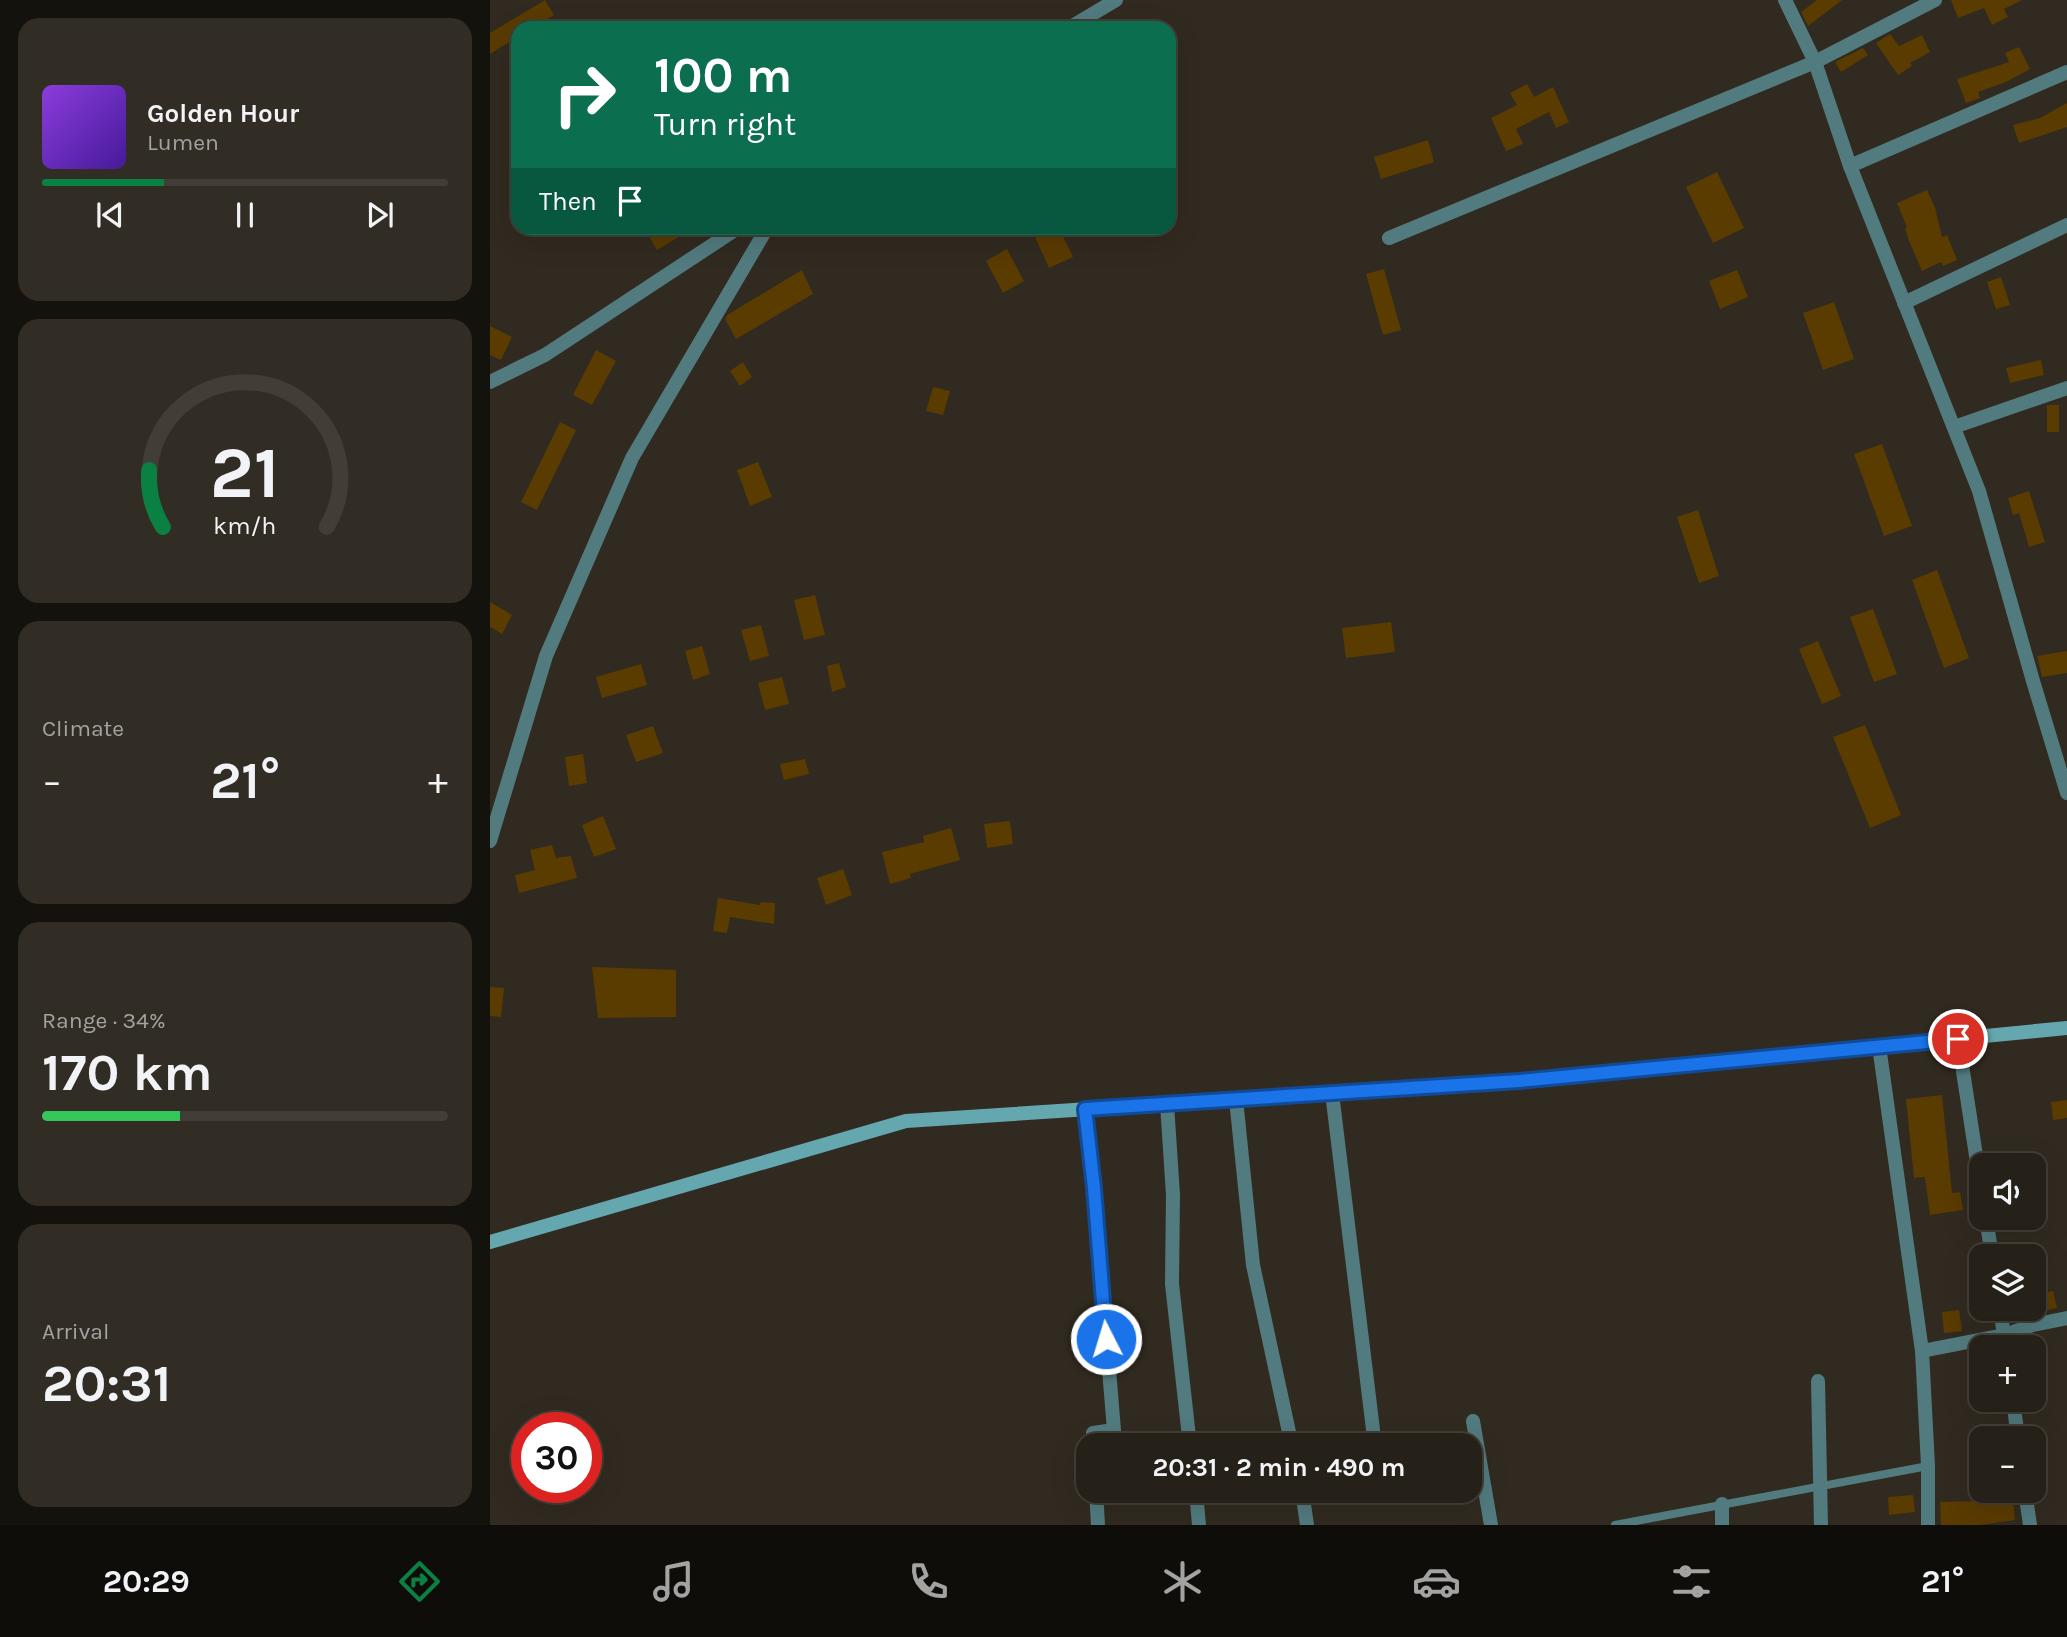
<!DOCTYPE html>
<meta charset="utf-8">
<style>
body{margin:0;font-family:Karla,sans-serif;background:#312d25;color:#f1f3f6;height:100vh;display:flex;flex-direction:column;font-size:26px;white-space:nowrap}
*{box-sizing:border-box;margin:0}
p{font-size:23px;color:#a3a3a2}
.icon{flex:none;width:38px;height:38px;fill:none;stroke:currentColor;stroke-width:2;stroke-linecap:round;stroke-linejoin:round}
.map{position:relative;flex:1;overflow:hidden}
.side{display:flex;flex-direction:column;gap:18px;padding:18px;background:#14120d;width:490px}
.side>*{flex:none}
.top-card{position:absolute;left:21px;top:21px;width:665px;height:214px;border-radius:21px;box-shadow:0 7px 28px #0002,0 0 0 2px #423e37;background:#0b6e4f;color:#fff;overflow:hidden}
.controls{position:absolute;left:1479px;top:1153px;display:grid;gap:14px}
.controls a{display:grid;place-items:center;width:77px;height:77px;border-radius:14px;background:#252018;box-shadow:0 7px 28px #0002,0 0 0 2px #423e37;font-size:35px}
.speed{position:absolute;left:21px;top:1412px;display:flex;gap:14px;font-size:35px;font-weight:700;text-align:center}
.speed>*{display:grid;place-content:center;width:91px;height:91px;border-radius:50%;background:#252018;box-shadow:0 7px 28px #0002,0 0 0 2px #423e37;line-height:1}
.speed .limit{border:10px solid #d22;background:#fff;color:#111}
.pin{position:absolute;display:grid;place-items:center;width:60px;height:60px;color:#fff;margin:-30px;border:4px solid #fff;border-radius:50%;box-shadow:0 2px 7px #0007}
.me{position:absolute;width:77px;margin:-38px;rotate:355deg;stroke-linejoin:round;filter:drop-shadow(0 0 5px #0008)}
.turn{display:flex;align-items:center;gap:24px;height:147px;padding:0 28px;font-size:32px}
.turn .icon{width:91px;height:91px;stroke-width:2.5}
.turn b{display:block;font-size:49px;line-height:60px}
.then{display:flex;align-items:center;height:66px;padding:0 28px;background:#0003;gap:14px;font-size:26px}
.big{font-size:52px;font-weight:700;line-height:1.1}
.side .tile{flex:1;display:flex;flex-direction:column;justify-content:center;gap:10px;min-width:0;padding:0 24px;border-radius:21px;background:#312d25}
.side .dial{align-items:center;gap:0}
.dial svg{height:182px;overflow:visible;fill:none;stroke:#423e37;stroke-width:7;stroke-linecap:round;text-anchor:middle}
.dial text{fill:#f1f3f6;stroke:none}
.song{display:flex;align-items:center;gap:21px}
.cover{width:84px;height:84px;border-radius:10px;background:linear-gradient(135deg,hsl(270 70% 55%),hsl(260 70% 35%))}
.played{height:7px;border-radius:4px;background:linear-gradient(90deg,#0b8043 30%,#423e37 30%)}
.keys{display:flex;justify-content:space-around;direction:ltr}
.heat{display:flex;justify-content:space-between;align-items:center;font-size:38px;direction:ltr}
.charge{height:10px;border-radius:5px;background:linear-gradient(90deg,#34c759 34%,#423e37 0)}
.trip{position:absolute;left:586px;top:1433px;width:406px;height:70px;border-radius:21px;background:#252018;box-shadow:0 7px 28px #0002,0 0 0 2px #423e37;font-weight:700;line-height:70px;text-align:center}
.menu{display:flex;height:112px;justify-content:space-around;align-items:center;background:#0f0d0a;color:#a3a3a2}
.menu .icon{width:49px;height:49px}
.menu .on{color:#0b8043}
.menu b{font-size:32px;color:#f1f3f6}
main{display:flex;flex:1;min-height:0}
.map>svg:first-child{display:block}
.building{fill:#5a3b00}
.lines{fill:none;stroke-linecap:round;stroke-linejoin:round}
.lane{stroke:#527b7f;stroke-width:8}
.street{stroke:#527b7f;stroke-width:14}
.secondary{stroke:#65a7af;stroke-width:14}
.route-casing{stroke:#114b97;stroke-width:18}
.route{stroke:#1a73e8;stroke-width:12}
</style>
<main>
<section class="side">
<div class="tile">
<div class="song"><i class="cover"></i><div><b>Golden Hour</b><p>Lumen</p></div></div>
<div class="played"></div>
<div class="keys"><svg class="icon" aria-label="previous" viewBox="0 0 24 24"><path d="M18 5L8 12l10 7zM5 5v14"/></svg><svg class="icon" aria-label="pause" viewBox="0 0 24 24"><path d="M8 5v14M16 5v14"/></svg><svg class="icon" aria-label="next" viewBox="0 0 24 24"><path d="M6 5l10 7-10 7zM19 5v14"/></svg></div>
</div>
<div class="tile dial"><svg viewBox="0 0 100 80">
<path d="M14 69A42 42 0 1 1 86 69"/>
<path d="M14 69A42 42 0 0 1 8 44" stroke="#0b8043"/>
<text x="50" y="56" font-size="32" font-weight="700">21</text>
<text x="50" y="72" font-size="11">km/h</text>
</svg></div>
<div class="tile"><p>Climate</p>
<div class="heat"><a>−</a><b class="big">21°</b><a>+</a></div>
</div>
<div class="tile"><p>Range · 34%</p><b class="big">170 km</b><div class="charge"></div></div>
<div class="tile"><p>Arrival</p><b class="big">20:31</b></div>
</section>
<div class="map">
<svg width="1577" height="1525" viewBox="0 0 1577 1525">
<rect width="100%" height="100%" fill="#312a20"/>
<g class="building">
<polygon points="55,0 64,15 43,28 28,28 28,37 0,54 0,33"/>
<polygon points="1327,0 1352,0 1318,26 1311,12"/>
<polygon points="1461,0 1532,0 1514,9 1518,17 1502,25 1494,8 1468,18"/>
<polygon points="1400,34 1409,46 1432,35 1440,52 1420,63 1422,66 1408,75 1386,43"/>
<polygon points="1529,47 1540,69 1516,82 1488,92 1490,98 1476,103 1467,79 1519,62 1515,53"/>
<polygon points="1373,48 1378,55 1351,72 1345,62"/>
<polygon points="1037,84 1044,97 1063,87 1079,122 1066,128 1059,112 1026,129 1033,144 1016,151 1001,118 1027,105 1020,93"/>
<polygon points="1577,103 1577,127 1529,143 1523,125 1550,118"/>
<polygon points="938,140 944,162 891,179 884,157"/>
<polygon points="1227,172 1254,228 1223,243 1196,187"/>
<polygon points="1437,190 1445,208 1452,237 1457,235 1467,260 1453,266 1451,262 1432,271 1419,241 1415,228 1417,227 1407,203"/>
<polygon points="154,228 188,228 192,235 167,250"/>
<polygon points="541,228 569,228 583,257 559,268"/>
<polygon points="517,249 534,281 513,293 496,261"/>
<polygon points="894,269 911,330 893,335 876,274"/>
<polygon points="312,270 323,294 246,339 235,319 237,315"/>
<polygon points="1247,270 1258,297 1230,309 1219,281"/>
<polygon points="1511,277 1520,305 1506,309 1497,282"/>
<polygon points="1344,302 1364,359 1333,370 1313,313"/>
<polygon points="0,326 22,337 11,360 0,355"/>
<polygon points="106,350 126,361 102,405 83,395"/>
<polygon points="1551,360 1554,375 1520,383 1516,368"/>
<polygon points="253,362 262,377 250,386 240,371"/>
<polygon points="443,387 460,391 453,415 436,411"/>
<rect x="1557" y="405" width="12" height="27"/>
<polygon points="70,422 86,430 47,510 31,502"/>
<polygon points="1392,444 1422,526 1394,536 1364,454"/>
<polygon points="268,462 282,497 260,506 247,470"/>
<polygon points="1539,491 1555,542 1539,547 1529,513 1523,515 1518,498"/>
<polygon points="1208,510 1229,576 1209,583 1187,517"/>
<polygon points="1447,570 1479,658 1454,668 1422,580"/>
<polygon points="325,595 335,635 314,640 304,600"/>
<polygon points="0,602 22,615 12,634 0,627"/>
<polygon points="1383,609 1407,674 1384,682 1360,617"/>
<polygon points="901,622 905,652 856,658 852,628"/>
<polygon points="271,625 279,656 260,661 251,630"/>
<polygon points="1328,641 1351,696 1332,704 1309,649"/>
<polygon points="212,646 220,674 203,680 195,651"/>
<polygon points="1577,651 1577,673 1552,677 1547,656"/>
<polygon points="349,663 356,687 342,692 337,666"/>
<polygon points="151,664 157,685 112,698 106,677"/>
<polygon points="292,677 299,704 275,710 268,683"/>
<polygon points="1375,725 1411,815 1380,828 1343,737"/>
<polygon points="163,726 173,753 146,762 136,735"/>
<polygon points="93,754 97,783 79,786 75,757"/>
<polygon points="315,759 319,774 294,780 290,764"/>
<polygon points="113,816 126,849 104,857 92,825"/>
<polygon points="520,821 523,844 497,848 494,824"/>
<polygon points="461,828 470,860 420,874 421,878 400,884 392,852 434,842 433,836"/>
<polygon points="62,845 66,858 81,856 87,878 29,893 25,875 45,870 40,850"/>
<polygon points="353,869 362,895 336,905 327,878"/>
<polygon points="228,898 270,905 271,902 285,903 284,924 240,917 237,933 223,931"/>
<polygon points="102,967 186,970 186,1017 108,1018"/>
<polygon points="0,987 14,988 11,1017 0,1016"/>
<polygon points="1452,1095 1462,1193 1470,1192 1473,1210 1440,1215 1435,1177 1424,1178 1416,1099"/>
<polygon points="1577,1100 1577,1118 1563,1120 1561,1102"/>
<polygon points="1563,1291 1567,1308 1544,1313 1544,1295"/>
<polygon points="1469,1310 1472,1331 1454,1333 1452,1312"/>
<polygon points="1484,1491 1522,1491 1525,1520 1489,1525 1451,1525 1450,1502 1485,1501"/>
<polygon points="1423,1495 1425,1512 1399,1515 1398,1497"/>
</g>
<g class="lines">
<polyline class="lane" points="1125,1525 1438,1466"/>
<g class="street">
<polyline points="1295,0 1325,62 1360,166 1489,491 1543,681 1577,793"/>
<polyline points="579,28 626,0"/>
<polyline points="1360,166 1577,72"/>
<polyline points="899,238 1325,62 1445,0"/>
<polyline points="1414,303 1577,225"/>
<polyline points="0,382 55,355 248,228"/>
<polyline points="1464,427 1577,388"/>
<polyline points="0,841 56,656 142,458 277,228"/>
<polyline points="1468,1039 1491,1188"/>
<polyline points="1389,1046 1432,1351 1438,1466 1438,1525"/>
<polyline points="842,1093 885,1446"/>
<polyline points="746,1099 763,1265 802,1446"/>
<polyline points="677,1104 683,1195 682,1284 700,1446"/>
<polyline points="595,1109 604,1188 624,1430 603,1433 603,1446"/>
<polyline points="1496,1218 1502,1256"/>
<polyline points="1510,1309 1516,1348"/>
<polyline points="1432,1351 1514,1335 1543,1325 1577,1318"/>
<polyline points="1328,1381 1331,1525"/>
<polyline points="1523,1400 1528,1438"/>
<polyline points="983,1421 1001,1525"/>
<polyline points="606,1491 608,1525"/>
<polyline points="706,1491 709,1525"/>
<polyline points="812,1491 817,1525"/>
<polyline points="1535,1491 1540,1525"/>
<polyline points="1232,1504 1232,1525"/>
</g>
<polyline class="secondary" points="0,1242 416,1121 1029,1081 1577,1028"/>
</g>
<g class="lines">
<g class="route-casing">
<polyline id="route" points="616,1339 604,1188 595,1109 1029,1081 1468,1039"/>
</g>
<use href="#route" class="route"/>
</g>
</svg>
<div class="controls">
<a><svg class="icon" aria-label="sound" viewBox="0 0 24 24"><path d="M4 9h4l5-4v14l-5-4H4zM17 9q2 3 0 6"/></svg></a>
<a><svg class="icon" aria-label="layers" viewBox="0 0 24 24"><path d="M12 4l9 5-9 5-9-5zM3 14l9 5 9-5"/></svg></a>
<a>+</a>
<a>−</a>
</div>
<div class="speed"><div class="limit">30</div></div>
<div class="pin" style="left:1468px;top:1039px;background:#d93025"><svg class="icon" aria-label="arrive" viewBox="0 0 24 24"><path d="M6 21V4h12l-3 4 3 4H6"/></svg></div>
<svg class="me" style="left:616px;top:1339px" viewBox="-20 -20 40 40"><circle r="17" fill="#1a73e8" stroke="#fff" stroke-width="3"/><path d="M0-11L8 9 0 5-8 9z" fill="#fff"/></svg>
<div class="trip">20:31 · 2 min · 490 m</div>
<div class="top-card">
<div class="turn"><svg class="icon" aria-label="right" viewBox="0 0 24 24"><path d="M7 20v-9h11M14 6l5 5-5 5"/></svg><div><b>100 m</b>Turn right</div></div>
<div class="then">Then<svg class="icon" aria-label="arrive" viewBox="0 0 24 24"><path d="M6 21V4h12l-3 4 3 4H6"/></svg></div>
</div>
</div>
</main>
<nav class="menu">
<b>20:29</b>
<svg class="icon on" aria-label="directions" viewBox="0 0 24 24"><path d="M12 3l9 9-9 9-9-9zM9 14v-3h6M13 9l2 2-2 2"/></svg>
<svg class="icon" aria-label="music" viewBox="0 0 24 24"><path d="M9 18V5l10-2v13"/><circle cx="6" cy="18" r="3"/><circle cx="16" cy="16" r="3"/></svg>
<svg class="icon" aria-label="phone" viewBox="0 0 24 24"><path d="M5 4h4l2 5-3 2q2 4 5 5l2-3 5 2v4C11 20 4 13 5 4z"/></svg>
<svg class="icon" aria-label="climate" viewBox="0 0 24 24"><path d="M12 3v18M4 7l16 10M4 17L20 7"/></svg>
<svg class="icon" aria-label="car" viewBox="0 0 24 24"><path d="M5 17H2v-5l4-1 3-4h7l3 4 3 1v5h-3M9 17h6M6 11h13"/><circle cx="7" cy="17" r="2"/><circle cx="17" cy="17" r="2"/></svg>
<svg class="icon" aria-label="filters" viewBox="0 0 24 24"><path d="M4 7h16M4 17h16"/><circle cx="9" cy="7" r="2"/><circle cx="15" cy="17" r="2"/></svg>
<b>21°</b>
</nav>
